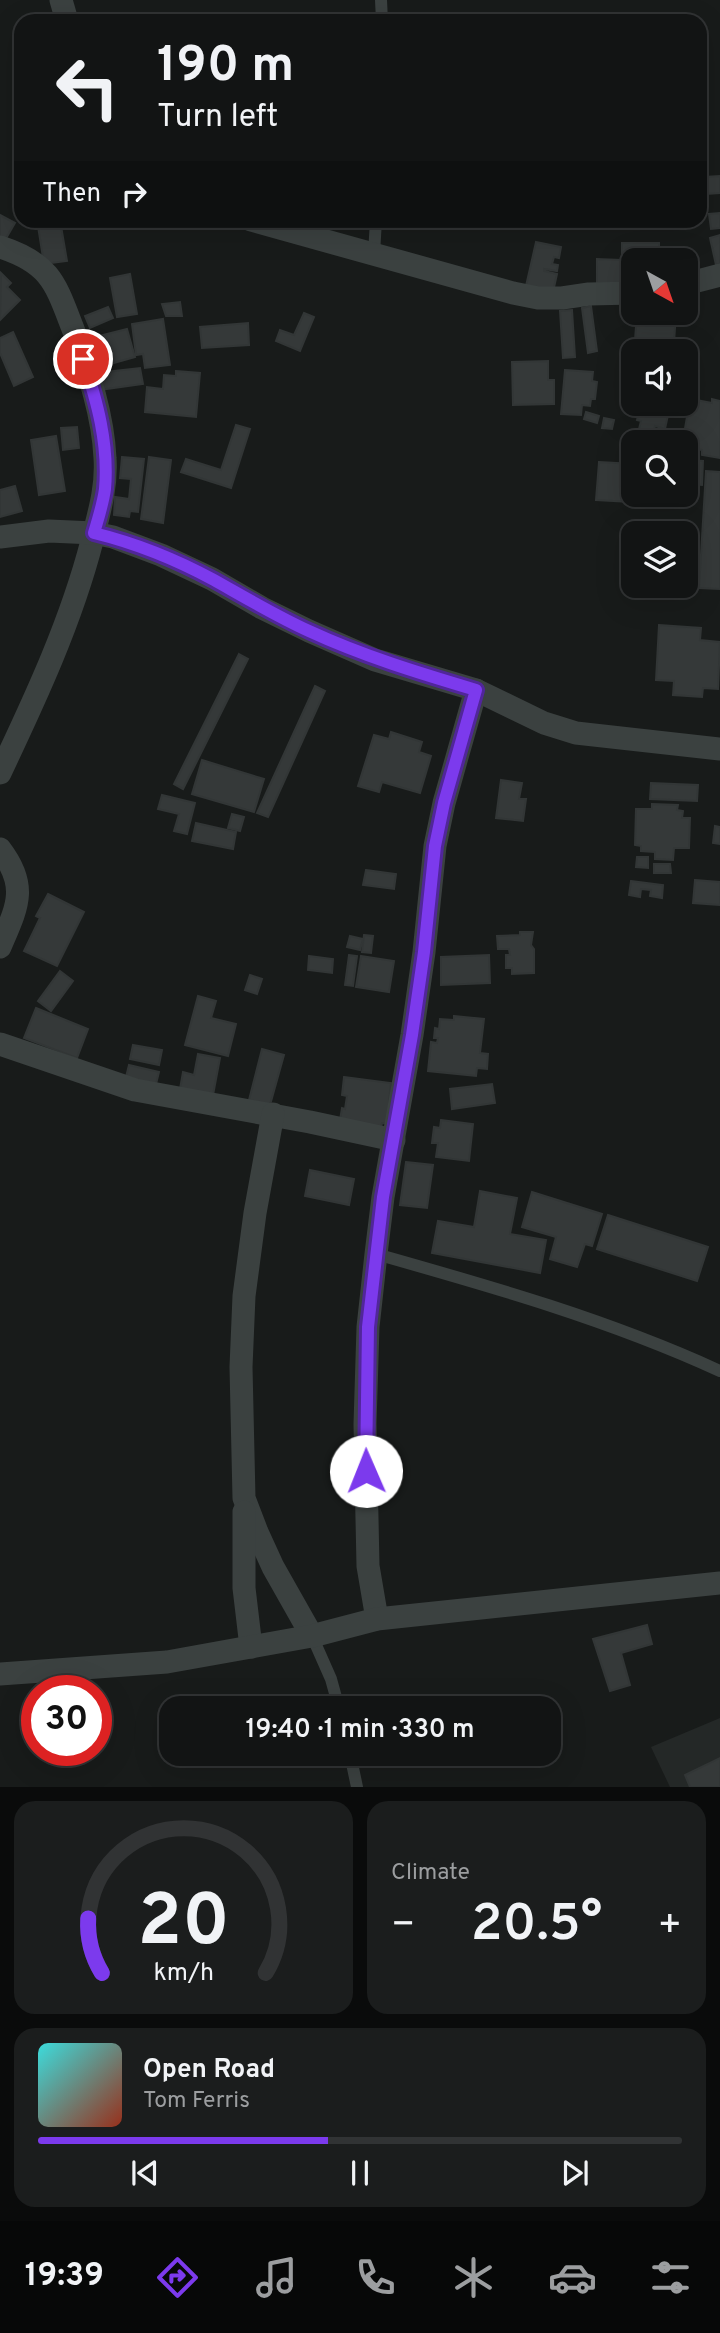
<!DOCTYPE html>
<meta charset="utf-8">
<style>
body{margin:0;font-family:Overpass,sans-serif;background:#1b1d1d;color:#f1f3f6;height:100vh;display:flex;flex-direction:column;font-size:26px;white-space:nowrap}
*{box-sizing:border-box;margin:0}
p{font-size:23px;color:#9c9ea0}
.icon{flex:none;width:38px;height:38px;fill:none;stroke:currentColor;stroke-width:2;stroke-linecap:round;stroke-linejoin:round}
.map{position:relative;height:1787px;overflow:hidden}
.sheet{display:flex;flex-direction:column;gap:14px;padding:14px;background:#0a0b0b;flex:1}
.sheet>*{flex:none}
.top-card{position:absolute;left:14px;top:14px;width:693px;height:214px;border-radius:21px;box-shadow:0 7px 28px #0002,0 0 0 2px #313334;background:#121414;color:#f1f3f6;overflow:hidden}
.needle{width:46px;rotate:140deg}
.controls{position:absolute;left:621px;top:248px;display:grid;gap:14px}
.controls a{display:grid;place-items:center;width:77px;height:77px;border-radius:14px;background:#121414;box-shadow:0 7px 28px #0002,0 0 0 2px #313334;font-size:35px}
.speed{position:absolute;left:21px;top:1675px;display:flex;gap:14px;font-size:35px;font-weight:700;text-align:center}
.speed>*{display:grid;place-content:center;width:91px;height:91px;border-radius:50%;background:#121414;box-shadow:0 7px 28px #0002,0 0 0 2px #313334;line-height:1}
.speed .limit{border:10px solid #d22;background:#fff;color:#111}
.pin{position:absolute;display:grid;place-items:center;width:60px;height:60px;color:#fff;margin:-30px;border:4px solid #fff;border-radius:50%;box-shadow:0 2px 7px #0007}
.me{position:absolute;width:77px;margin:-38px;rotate:359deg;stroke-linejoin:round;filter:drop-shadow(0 0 5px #0008)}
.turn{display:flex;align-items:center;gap:24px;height:147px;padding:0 28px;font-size:32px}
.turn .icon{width:91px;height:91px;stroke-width:2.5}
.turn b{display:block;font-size:49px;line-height:60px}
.then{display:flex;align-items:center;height:66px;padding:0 28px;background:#0003;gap:14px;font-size:26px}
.big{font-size:52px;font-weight:600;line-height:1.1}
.sheet .tile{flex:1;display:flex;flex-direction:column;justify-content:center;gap:10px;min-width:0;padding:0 24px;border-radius:21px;background:#1b1d1d}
.sheet .dial{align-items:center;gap:0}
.dial svg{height:182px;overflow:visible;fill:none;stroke:#313334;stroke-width:7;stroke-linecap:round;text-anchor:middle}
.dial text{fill:#f1f3f6;stroke:none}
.song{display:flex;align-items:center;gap:21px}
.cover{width:84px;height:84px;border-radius:10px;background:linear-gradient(135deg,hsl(180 70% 55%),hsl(10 70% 35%))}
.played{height:7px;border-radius:4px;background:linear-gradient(90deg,#7c3aed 45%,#313334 45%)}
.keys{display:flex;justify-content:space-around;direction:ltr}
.heat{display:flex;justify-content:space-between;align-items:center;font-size:38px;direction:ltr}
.sheet .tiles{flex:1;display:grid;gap:14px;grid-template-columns:1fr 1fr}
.tile:last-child{grid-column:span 2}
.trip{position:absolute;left:159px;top:1696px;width:402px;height:70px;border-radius:21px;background:#121414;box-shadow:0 7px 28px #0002,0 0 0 2px #313334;font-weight:600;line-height:70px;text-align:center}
.tabs{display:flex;height:112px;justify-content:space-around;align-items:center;background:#070808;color:#9c9ea0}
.tabs .icon{width:49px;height:49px}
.tabs .active{color:#7c3aed}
.tabs b{font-size:32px;color:#f1f3f6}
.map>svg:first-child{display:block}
.built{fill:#242827}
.building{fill:#353939;stroke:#323636;stroke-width:2}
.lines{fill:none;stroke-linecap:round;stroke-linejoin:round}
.service{stroke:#3b4140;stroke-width:12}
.minor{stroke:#3b4140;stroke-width:23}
.route-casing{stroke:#51269a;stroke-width:18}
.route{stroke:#7c3aed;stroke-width:12}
</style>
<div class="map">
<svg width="720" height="1787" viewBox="0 0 720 1787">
<rect width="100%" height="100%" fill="#181b1a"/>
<polygon class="built" points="720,1718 720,1787 670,1787 651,1747"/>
<g class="building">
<polygon points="720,176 720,193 707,194 705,177"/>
<polygon points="720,213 720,228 711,229 709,214"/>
<polygon points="0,215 15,223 5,240 0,237"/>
<polygon points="37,220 60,220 67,261 44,264"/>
<polygon points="720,235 720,264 716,265 710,238"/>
<polygon points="536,242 561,247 559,258 554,257 552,264 558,265 557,271 544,269 544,271 557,274 553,292 526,286"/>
<polygon points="622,243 659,243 659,261 634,261 634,283 597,283 597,259 622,260"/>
<polygon points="1,273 11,283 7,287 20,300 0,320"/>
<polygon points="130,274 137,314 117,317 110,278"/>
<polygon points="180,302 182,316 166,316 162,304"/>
<polygon points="591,306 597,351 588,353 582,308"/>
<polygon points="108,307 113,318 90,328 85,316"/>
<polygon points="572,310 575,357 563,358 560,311"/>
<polygon points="304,313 314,317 300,351 276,341 280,330 294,335"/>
<polygon points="637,313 676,313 674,343 635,340"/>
<polygon points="163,319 170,365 145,368 143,354 136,355 132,324"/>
<polygon points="248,323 249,345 202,348 200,327"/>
<polygon points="127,329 135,357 96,368 87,339"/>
<polygon points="13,332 33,377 14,386 0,353 0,338"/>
<polygon points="548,361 548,380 554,380 554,404 513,405 512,362"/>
<polygon points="140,368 143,384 99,390 97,373"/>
<polygon points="565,370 593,372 592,381 597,382 595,399 591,399 590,406 582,405 581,415 561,414"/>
<polygon points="176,371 200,373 196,417 145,412 147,387 163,389 164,375 176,376"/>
<polygon points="686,398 712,403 712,399 720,401 720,458 702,455 702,450 686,447 687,441 683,440 688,411 684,411"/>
<polygon points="640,408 668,415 665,429 655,426 652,437 638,433 641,421 637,420"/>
<polygon points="586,412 599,416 597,423 584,419"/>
<polygon points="604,418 614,420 612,429 602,428"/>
<polygon points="236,425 250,429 231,488 181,472 186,459 221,470"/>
<polygon points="77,427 79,448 63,450 61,428"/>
<polygon points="56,436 65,491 39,495 31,440"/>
<polygon points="122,457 144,459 138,512 130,511 129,517 114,515 115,497 129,499 131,479 120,478"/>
<polygon points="149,457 171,460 163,523 141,519"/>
<polygon points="686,460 703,461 702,485 689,484"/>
<polygon points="599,462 634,464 634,495 686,495 685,505 596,500"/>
<polygon points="706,471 720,472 720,589 699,588"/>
<polygon points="15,486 22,511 0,517 0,490"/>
<polygon points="659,625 701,628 700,640 720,642 718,689 703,688 702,697 673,695 674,681 656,680"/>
<polygon points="239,654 248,659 183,789 174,784"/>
<polygon points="315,686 325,691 268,817 257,813"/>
<polygon points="391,732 422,742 419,752 431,756 420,793 382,782 379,792 358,786 374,735 389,739"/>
<polygon points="202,760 264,779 254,812 192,794"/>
<polygon points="501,780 522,783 519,799 526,799 523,821 496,818"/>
<polygon points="651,783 698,785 697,801 650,799"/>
<polygon points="162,795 195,803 187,834 174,831 179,814 158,809"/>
<polygon points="652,804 678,805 677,810 683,811 682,818 690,818 689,848 674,848 673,860 655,859 655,852 641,851 641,846 635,845 636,809 652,809"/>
<polygon points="232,814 244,817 240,831 228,828"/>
<polygon points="196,823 236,832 233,849 192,841"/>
<polygon points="715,826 720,827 720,844 713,843"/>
<polygon points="637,857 648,857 648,868 636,867"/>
<polygon points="654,864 670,864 671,873 654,873"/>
<polygon points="366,870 396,874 394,889 363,885"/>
<polygon points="695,880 720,882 720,905 693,903"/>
<polygon points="631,881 663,885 662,898 650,896 651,890 641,889 640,897 629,895"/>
<polygon points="48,894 84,912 57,966 24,951 40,918 36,916"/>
<polygon points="520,932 533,932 531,945 534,949 534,973 512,974 512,968 506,968 506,955 510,955 509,949 498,949 497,936 520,935"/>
<polygon points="364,935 373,936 371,953 362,952"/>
<polygon points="350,936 363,939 360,950 347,947"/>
<polygon points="349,955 357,956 353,986 345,985"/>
<polygon points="489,955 490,983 441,985 441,957"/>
<polygon points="309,956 333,959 332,973 308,970"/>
<polygon points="361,956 394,961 389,992 356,987"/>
<polygon points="60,971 73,981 51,1011 38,1001"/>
<polygon points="250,975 262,979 257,994 245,990"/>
<polygon points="198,996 216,1001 211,1018 236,1024 228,1056 185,1045"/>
<polygon points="36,1008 88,1029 77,1058 24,1038"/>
<polygon points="454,1016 484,1019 480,1053 488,1054 487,1069 477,1068 476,1076 428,1071 431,1042 437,1043 438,1038 434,1038 435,1028 439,1029 440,1019 454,1020"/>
<polygon points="133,1045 162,1050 159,1065 130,1059"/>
<polygon points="262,1049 284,1055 270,1105 249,1100"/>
<polygon points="198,1054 220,1058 213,1095 180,1089 183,1072 194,1075"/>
<polygon points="129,1065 159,1072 155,1088 125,1081"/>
<polygon points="344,1077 391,1083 389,1101 390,1124 382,1123 380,1132 339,1126 342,1108 345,1109 347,1096 342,1095"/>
<polygon points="492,1084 495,1103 452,1109 450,1089"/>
<polygon points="441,1120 473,1124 469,1161 436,1157 438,1143 432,1143 434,1127 440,1128"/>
<polygon points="406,1162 433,1165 427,1208 400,1205"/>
<polygon points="310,1170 354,1179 349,1205 305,1196"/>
<polygon points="480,1191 517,1198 510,1234 546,1240 540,1273 432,1253 438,1221 474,1227"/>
<polygon points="532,1192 602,1214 592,1246 585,1244 577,1267 550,1259 556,1237 522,1227"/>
<polygon points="608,1215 708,1247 697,1281 597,1249"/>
<polygon points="647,1625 652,1644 621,1653 630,1685 610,1691 593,1639"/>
<polygon points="720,1758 720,1787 690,1787 685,1775"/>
</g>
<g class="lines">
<g class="service">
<polyline points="381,0 382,21"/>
<polyline points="374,254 376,220"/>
<path d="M376,1254C493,1287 609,1320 720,1371"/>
<polyline points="312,1636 331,1679 339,1708"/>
<polyline points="350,1754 357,1787"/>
</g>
<g class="minor">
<polyline points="61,0 67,21"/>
<polyline points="251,220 513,293 538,298 562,298 589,294 634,293"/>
<path d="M0,247C53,264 56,286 75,334C89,374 103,415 105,458C107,487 99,513 92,541C71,622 36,697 0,773"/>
<polyline points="686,284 720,275"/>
<polyline points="0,537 49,531 94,533 113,537 161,555 212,579 262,608 309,631 375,660 476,690 544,723 576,733 720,749"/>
<path d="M0,849C29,887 17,907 0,947"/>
<polyline points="0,1044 135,1090 310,1122 394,1140"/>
<polyline points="273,1114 255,1213 244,1296 241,1367 244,1498 257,1532 273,1567 312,1636"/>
<polyline points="244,1512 244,1588 251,1647"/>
<polyline points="377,1619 368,1566 365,1424 368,1327 376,1254 383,1197 412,1035 424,952 435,846 444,803 476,690"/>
<polyline points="0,1674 167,1662 312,1636 377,1619 720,1583"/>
</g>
</g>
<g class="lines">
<g class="route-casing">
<path id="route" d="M83,359C97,401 109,444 105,489C103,504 98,519 94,533C135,543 177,560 214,580C246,598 276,616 309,631C363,656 419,673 476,690L444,803L435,846L424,952L412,1035L383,1197L368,1327L366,1471"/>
</g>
<use href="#route" class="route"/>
</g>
</svg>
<div class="controls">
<a><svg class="needle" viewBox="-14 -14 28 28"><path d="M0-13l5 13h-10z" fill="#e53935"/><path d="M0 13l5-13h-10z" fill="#9c9ea0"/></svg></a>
<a><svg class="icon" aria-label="sound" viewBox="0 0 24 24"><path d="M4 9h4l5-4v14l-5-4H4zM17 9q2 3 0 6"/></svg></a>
<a><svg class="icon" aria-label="search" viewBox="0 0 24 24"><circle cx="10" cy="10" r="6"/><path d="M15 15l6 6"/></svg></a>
<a><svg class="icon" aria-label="layers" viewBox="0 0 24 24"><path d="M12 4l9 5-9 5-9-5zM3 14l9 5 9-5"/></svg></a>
</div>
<div class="speed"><div class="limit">30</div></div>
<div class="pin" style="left:83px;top:359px;background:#d93025"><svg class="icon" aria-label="arrive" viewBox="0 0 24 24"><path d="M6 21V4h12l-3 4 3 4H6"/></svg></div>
<svg class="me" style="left:366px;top:1471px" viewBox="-20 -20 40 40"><circle r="19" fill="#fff"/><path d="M0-13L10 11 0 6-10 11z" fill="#7c3aed"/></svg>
<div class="trip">19:40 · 1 min · 330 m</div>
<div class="top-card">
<div class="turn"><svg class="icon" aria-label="left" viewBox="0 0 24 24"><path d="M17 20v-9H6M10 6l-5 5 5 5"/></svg><div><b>190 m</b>Turn left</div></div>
<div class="then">Then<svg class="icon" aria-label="right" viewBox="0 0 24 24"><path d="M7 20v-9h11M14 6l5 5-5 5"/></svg></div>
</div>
</div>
<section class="sheet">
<div class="tiles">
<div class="tile dial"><svg viewBox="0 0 100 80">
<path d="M14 69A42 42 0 1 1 86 69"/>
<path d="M14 69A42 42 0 0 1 8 45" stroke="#7c3aed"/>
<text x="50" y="56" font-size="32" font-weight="700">20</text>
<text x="50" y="72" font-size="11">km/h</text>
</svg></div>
<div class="tile"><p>Climate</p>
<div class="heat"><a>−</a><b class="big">20.5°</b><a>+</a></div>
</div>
<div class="tile">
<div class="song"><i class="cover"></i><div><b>Open Road</b><p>Tom Ferris</p></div></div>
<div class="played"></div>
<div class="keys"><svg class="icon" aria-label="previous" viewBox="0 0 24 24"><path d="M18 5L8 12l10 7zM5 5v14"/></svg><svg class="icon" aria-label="pause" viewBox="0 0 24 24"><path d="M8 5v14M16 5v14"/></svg><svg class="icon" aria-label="next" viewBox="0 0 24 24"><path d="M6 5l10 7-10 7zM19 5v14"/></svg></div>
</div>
</div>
</section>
<nav class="tabs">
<b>19:39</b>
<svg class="icon active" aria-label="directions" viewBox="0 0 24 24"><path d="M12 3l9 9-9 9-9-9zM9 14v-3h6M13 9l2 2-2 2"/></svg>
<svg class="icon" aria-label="music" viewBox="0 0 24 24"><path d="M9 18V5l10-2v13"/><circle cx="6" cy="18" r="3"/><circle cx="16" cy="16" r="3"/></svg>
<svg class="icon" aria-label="phone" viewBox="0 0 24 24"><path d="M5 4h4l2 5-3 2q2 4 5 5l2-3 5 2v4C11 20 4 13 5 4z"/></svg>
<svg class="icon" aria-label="climate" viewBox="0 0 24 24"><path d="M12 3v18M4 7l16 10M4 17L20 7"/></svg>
<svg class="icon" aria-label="car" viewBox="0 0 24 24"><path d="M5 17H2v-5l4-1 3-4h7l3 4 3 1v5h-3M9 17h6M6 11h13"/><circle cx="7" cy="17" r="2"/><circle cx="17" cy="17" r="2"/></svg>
<svg class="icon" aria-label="filters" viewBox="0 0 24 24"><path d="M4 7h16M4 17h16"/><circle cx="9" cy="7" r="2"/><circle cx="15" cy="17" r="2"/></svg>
</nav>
